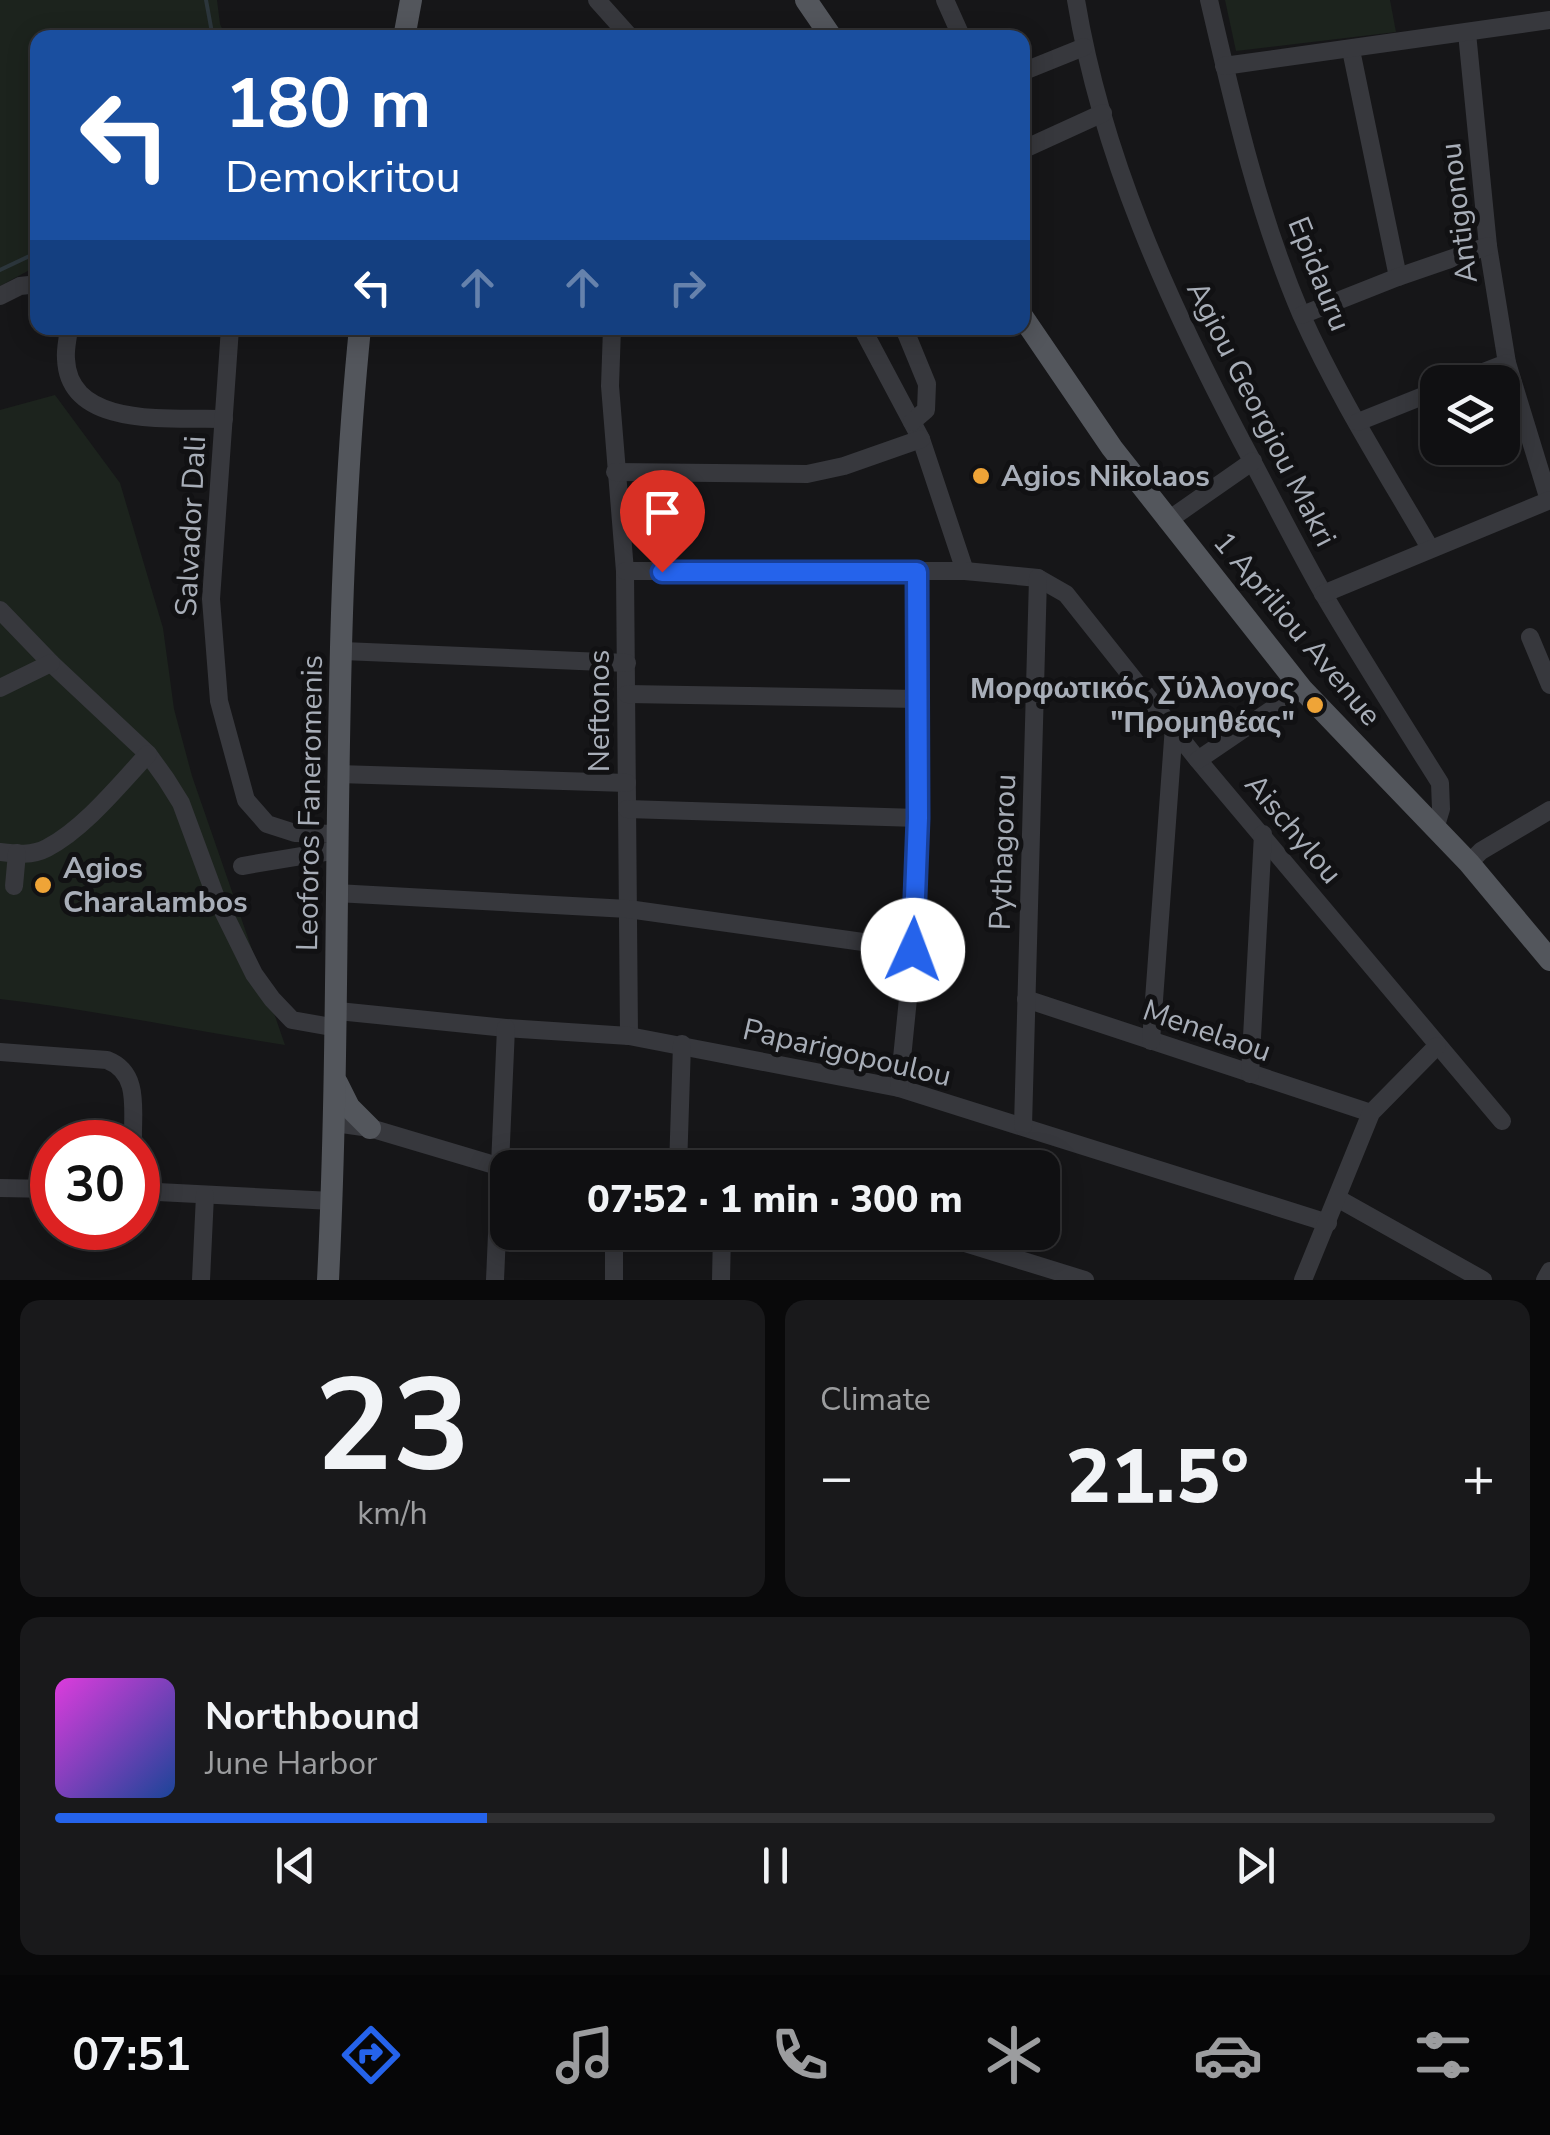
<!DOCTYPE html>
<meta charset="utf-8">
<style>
body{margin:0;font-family:"Nunito Sans",sans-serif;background:#19191b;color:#f1f3f6;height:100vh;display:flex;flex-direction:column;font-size:38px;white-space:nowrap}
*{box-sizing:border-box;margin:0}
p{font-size:32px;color:#9c9d9f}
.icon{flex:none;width:55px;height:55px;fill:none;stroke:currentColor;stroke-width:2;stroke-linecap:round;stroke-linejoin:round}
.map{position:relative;height:1280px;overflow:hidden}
.panel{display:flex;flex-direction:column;gap:20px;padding:20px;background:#09090a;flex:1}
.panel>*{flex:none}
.banner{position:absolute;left:30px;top:30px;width:1000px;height:305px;border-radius:20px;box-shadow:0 5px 25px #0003,0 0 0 2px #303032;background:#1a4fa0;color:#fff;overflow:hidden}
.fabs{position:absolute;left:1420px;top:365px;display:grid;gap:20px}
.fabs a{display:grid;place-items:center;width:100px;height:100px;border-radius:20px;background:#101012;box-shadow:0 5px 25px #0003,0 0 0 2px #303032;font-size:50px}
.speed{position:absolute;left:30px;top:1120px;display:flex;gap:20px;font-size:50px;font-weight:700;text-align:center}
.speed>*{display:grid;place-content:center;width:130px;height:130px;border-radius:50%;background:#101012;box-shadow:0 5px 25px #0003,0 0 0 2px #303032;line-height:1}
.speed .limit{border:15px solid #d22;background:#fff;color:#111}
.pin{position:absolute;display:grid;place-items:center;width:85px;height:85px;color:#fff;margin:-102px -42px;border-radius:50% 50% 50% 0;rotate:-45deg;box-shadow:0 0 10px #0007}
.pin .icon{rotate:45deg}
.me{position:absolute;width:110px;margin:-55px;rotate:2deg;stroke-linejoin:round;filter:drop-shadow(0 0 8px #0008)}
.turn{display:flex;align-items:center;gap:35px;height:210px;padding:0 30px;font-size:45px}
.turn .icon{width:130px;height:130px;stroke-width:2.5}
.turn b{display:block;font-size:70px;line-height:85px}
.lanes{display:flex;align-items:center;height:95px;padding:0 30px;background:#0003;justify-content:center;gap:50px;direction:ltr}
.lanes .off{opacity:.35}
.big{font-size:75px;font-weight:800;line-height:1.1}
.panel .tile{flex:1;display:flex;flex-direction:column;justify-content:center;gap:15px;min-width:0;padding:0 35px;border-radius:20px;background:#19191b}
.panel .dial{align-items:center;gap:0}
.dial b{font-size:130px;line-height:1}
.song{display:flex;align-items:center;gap:30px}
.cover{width:120px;height:120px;border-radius:15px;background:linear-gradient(135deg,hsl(300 70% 55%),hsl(220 70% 35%))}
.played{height:10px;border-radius:5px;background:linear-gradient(90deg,#2563eb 30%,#303032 30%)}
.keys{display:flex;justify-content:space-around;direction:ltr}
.heat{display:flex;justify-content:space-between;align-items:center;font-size:55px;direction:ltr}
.panel .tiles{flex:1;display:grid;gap:20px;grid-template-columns:1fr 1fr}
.tile:last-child{grid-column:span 2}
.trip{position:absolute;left:490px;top:1150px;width:570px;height:100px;border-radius:20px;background:#101012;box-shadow:0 5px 25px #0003,0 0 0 2px #303032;font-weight:800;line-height:100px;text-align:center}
.tabs{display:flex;height:160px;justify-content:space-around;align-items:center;background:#060607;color:#9c9d9f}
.tabs .icon{width:70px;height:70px}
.tabs .on{color:#2563eb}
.tabs b{font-size:45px;color:#f1f3f6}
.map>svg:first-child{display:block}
.green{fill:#1c231d}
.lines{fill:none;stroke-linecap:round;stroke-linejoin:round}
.stream{stroke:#2c363c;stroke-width:4}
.minor{stroke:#37383d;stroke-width:18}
.major{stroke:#53565c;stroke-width:22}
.route-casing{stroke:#184099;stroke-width:25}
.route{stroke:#2563eb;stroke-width:18}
.poi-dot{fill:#efa437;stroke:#111113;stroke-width:4}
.labels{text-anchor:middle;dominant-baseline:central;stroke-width:10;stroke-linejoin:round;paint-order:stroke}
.street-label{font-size:30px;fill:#a8aeb8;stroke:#111113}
.poi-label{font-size:30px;font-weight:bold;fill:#a8aeb8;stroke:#111113;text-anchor:start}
</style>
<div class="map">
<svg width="1550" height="1280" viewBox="0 0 1550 1280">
<rect width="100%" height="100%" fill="#161618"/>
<g class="green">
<polygon points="0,0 217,0 220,24 226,37 38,38 37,266 0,286"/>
<polygon points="1225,0 1390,0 1396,32 1236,51"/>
<path d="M55,395L120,483L163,628L174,709L192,776L285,1045C189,1030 96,1010 0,999V410Z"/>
</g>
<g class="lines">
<g class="stream">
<polyline points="206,0 213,38"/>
<polyline points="0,270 38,252"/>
</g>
<g class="minor">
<polyline points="597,0 631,38"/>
<polyline points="945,0 962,38"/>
<path d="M1076,0C1102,157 1168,301 1241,440C1269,492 1295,544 1324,595C1361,658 1401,721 1440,783L1441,809L1435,829"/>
<path d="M1209,0C1234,107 1258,213 1301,314C1337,395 1386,472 1430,548"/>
<polyline points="1467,33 1488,246 1507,363 1549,500"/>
<polyline points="1351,50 1398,277"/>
<polyline points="1224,66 1550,20"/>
<polyline points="1022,72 1084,47"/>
<polyline points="1022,150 1103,113"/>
<polyline points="0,296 20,286 38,284"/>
<polyline points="1302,315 1398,277 1488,246"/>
<path d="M69,328C68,338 65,349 66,359C69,430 174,417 224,419"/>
<polyline points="230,328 211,599 219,701 246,800 267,824 295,833 337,834"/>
<polyline points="612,328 610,386 625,571 629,1036"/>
<polyline points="862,328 921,439 965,571"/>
<polyline points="904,328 927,384 926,410 912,422"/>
<polyline points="1458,382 1507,363"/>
<polyline points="1358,422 1438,390"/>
<polyline points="615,472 807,474 844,466 921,439"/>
<polyline points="1167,521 1253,461"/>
<polyline points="625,571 965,571 1038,578 1066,594 1198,760 1502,1121"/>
<polyline points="1323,594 1550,500"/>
<polyline points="0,610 51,663 148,754 166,779 181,803 215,895 254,974 272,999 292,1020 337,1028"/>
<polyline points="1530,637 1550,685"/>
<polyline points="343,651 627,663"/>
<polyline points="0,688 51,663"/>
<polyline points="627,694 918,699"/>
<polyline points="1198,760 1302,689"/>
<polyline points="338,774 627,783"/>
<polyline points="627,809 918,818"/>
<path d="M0,852C16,854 32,856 47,848C84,829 120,784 148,754"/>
<polyline points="1469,863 1481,851 1550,810"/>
<polyline points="242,866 337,850"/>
<polyline points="14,886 17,853"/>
<polyline points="336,893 628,909 913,949"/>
<polyline points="1026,999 1371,1113"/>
<polyline points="338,1011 506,1028 629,1036 899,1088 1328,1223"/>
<polyline points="1151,1041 1174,726"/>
<path d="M0,1052L107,1060C141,1073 132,1111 133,1142"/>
<polyline points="1250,1074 1263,834"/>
<polyline points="899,1088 913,949 918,818 917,572"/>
<polyline points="335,1123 370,1128 508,1169"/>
<polyline points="1023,1126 1038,578"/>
<polyline points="678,1168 682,1044"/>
<polyline points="0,1188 52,1189"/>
<polyline points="138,1191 332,1201"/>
<polyline points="1337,1198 1483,1280"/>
<polyline points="929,1232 1085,1280"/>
<polyline points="201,1280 205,1195"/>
<polyline points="495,1280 506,1028"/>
<polyline points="614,1280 614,1232"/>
<polyline points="721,1280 722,1232"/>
<polyline points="1303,1280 1371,1113 1437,1046"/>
<polyline points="1545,1280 1550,1271"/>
</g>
<g class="major">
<polyline points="806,0 832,38"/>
<polyline points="404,38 411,0"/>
<polyline points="1022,316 1112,448 1302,689 1469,863 1550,960"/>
<polyline points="337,1083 349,1107 370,1128"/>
<path d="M328,1280C344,963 328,644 360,328"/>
</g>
</g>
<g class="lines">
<g class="route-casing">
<polyline id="route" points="662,572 917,572 918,818 913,950"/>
</g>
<use href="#route" class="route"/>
</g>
<g class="poi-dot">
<circle cx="981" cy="476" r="10"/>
<circle cx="1315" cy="705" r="10"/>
<circle cx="43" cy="885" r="10"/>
</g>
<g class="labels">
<g class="street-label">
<text transform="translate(1459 213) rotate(-97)">Antigonou</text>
<text transform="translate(1319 274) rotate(68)">Epidauru</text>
<text transform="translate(1261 414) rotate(63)">Agiou Georgiou Makri</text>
<text transform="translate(191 526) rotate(-87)">Salvador Dali</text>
<text transform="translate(1297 629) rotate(50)">1 Apriliou Avenue</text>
<text transform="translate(599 711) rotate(-90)">Neftonos</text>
<text transform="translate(310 803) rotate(-89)">Leoforos Faneromenis</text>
<text transform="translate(1293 829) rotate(50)">Aischylou</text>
<text transform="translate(1003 852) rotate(-88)">Pythagorou</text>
<text transform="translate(1207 1031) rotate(19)">Menelaou</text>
<text transform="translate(847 1053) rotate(13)">Paparigopoulou</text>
</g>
<g class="poi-label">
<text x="1001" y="476">Agios Nikolaos</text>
<text x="1295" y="688" text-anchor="end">Μορφωτικός Σύλλογος<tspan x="1295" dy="34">"Προμηθέας"</tspan></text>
<text x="63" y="868">Agios<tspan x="63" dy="34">Charalambos</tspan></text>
</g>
</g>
</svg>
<div class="fabs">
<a><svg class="icon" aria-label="layers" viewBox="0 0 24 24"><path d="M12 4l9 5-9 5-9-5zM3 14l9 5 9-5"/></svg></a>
</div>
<div class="speed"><div class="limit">30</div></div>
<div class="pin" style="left:662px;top:572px;background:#d93025"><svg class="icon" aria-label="arrive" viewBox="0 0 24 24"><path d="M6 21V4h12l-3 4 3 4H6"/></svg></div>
<svg class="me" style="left:913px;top:950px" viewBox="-20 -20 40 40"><circle r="19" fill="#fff"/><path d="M0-13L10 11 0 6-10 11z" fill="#2563eb"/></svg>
<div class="trip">07:52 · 1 min · 300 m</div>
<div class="banner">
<div class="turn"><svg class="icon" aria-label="left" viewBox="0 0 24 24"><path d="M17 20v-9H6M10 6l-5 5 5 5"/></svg><div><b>180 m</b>Demokritou</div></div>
<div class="lanes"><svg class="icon" aria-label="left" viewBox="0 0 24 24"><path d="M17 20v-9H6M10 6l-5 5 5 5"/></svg><svg class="icon off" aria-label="ahead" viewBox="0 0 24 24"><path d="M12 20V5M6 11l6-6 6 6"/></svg><svg class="icon off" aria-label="ahead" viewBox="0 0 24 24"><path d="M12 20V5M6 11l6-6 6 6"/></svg><svg class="icon off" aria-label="right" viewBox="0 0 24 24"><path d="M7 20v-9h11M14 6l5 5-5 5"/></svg></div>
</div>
</div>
<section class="panel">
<div class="tiles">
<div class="tile dial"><b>23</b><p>km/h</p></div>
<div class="tile"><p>Climate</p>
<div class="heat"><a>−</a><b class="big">21.5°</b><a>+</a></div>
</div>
<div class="tile">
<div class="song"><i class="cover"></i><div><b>Northbound</b><p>June Harbor</p></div></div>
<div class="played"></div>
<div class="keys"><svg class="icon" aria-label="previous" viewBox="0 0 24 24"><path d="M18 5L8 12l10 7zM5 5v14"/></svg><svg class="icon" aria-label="pause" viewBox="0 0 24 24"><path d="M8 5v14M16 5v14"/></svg><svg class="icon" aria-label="next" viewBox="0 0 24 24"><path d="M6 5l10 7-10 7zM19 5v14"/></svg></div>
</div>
</div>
</section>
<nav class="tabs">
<b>07:51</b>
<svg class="icon on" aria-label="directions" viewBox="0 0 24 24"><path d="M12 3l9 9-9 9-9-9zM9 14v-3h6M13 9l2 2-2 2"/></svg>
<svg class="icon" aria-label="music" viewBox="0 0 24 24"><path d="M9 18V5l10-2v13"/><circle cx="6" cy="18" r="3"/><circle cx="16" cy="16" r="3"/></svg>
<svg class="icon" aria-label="phone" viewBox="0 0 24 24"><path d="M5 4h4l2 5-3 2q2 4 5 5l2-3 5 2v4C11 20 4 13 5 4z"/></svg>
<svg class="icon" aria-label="climate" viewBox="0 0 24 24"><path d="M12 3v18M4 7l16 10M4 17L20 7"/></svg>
<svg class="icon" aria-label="car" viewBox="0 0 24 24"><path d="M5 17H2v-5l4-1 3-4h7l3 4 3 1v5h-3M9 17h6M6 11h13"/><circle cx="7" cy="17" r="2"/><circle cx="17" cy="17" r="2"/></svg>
<svg class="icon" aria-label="filters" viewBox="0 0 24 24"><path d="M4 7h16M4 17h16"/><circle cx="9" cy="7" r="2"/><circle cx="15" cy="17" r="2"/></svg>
</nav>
